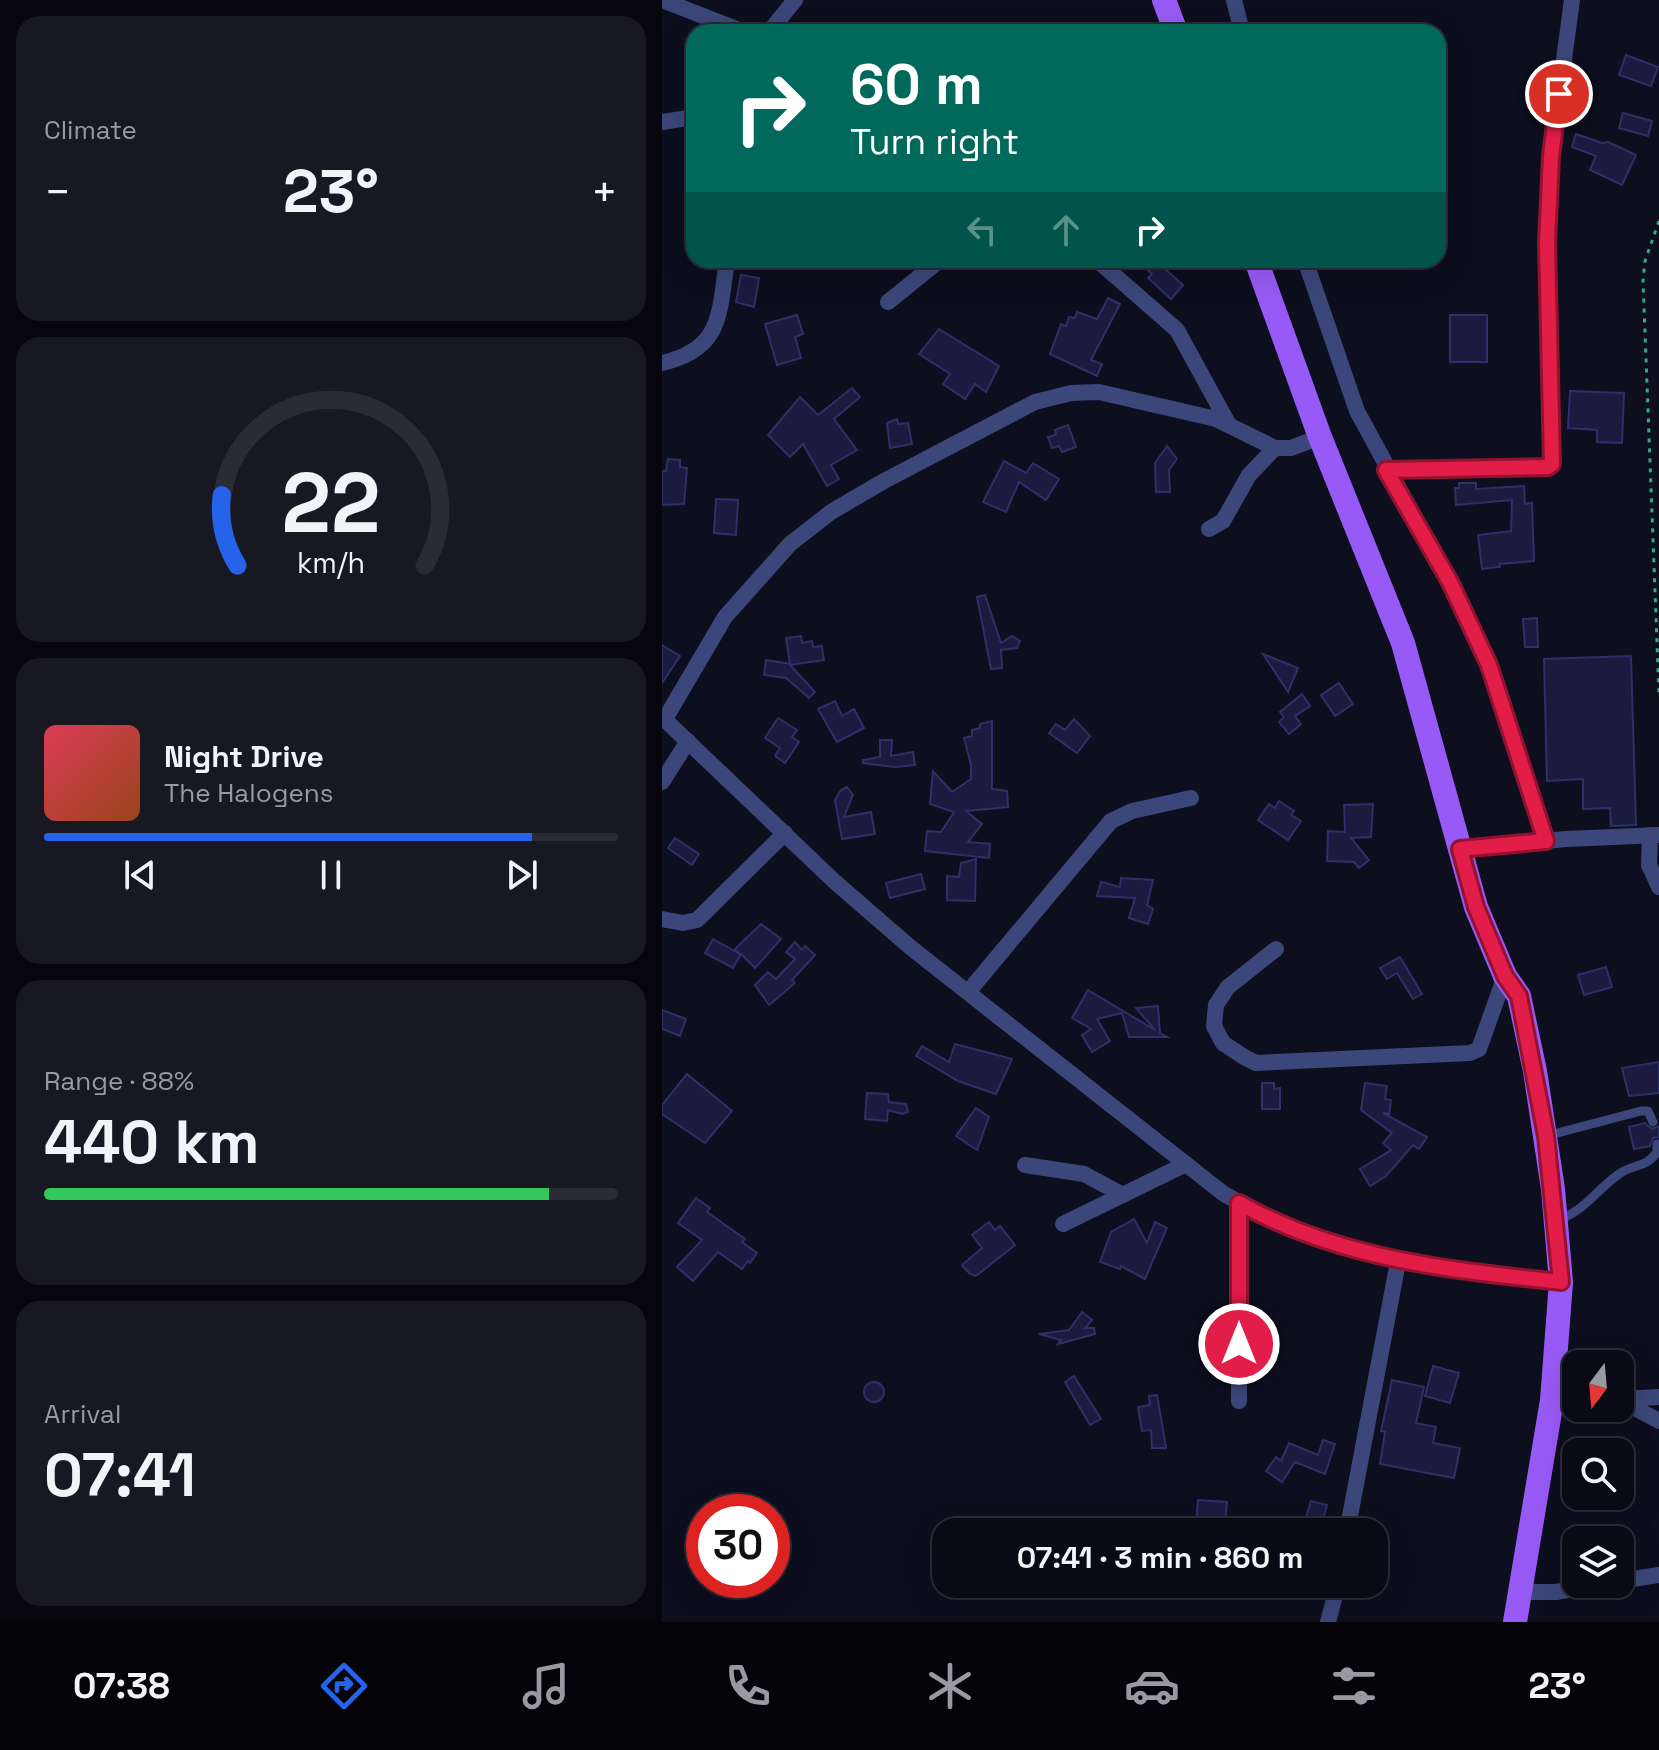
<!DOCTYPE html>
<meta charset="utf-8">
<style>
body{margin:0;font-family:"Space Grotesk",sans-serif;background:#181823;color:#f1f3f6;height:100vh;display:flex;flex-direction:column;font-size:30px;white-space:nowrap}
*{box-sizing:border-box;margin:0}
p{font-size:26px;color:#999aa1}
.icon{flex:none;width:44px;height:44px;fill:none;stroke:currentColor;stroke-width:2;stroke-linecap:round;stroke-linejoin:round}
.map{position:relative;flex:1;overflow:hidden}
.details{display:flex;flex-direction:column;gap:16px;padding:16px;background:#06060c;width:662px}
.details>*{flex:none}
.guide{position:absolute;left:24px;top:24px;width:760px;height:244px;border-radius:24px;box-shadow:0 8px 32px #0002,0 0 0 2px #2a2b35;background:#00695c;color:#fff;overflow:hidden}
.needle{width:52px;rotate:196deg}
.buttons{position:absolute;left:900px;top:1350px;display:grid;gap:16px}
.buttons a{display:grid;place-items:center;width:72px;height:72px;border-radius:16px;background:#0a0a16;box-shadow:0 8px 32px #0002,0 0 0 2px #2a2b35;font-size:40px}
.speed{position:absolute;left:24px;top:1494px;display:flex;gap:16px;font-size:40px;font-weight:700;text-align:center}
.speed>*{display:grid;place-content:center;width:104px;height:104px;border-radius:50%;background:#0a0a16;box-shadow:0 8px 32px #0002,0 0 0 2px #2a2b35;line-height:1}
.speed .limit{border:12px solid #d22;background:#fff;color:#111}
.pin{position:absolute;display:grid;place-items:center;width:68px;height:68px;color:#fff;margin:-34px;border:4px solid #fff;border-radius:50%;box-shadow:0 2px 8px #0007}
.me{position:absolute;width:88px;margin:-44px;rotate:0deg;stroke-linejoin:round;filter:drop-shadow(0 0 6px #0008)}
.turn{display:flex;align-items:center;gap:28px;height:168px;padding:0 32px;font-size:36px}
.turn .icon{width:104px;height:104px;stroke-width:2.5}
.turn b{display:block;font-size:56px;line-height:68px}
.lanes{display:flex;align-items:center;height:76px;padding:0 32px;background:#0003;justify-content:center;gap:40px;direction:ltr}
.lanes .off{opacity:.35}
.big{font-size:60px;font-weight:700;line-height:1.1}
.details .tile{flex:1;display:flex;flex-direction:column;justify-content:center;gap:12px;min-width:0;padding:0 28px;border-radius:24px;background:#181823}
.details .dial{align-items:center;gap:0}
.dial svg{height:208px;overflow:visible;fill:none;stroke:#2a2b35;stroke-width:7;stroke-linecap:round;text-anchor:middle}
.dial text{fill:#f1f3f6;stroke:none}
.song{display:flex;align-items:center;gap:24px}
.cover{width:96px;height:96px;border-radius:12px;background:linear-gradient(135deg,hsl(350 70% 55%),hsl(20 70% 35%))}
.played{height:8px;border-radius:4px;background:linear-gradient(90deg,#2563eb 85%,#2a2b35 85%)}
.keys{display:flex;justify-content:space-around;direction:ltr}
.heat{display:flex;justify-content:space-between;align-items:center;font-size:44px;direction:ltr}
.charge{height:12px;border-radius:6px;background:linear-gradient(90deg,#34c759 88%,#2a2b35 0)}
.trip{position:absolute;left:270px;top:1518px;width:456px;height:80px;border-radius:24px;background:#0a0a16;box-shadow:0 8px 32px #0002,0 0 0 2px #2a2b35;font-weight:700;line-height:80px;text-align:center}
.dock{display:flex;height:128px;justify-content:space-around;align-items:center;background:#040409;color:#999aa1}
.dock .icon{width:56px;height:56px}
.dock .current{color:#2563eb}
.dock b{font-size:36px;color:#f1f3f6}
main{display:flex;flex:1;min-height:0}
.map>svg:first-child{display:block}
.building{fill:#1a1b3e;stroke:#2e3068;stroke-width:2}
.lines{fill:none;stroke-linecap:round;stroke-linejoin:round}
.path{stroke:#34a987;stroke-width:3;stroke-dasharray:4 6;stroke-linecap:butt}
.lane{stroke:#3b477a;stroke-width:9}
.street{stroke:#3b477a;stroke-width:16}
.primary{stroke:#985af6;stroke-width:24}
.route-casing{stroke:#92132f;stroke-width:20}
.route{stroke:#e11d48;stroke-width:14}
</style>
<main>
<section class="details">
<div class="tile"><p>Climate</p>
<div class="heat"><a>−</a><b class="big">23°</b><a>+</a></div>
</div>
<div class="tile dial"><svg viewBox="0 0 100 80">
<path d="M14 69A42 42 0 1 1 86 69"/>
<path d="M14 69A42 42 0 0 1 8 42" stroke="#2563eb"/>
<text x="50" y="56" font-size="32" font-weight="700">22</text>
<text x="50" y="72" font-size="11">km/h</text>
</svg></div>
<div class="tile">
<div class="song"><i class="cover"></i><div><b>Night Drive</b><p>The Halogens</p></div></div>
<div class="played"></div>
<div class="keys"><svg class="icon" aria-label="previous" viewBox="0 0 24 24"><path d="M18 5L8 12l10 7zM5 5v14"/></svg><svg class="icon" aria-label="pause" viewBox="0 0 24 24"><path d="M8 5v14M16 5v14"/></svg><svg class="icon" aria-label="next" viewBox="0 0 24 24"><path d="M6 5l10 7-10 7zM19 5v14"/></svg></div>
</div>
<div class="tile"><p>Range · 88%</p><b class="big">440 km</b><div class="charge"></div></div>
<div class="tile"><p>Arrival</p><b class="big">07:41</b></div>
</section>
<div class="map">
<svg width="997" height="1622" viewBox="0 0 997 1622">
<rect width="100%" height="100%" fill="#0d0e1e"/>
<g class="building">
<polygon points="964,55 996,67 989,86 957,75"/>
<polygon points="961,113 990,121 986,136 957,128"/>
<polygon points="914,134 940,143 946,142 974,155 960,185 928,170 934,156 910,147"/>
<polygon points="476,260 493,260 521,285 509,299 486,278 490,274"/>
<polygon points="79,275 97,278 92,307 74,302"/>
<polygon points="446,298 458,304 429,360 440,364 435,376 388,354 399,324 404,326 407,317 413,318 415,312 435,319"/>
<polygon points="135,315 141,334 133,337 139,358 115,365 103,324"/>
<rect x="788" y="315" width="37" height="47"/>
<polygon points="277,329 337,366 324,392 313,384 303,399 281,384 288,374 257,354"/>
<polygon points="190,388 198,397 172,419 195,450 169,465 177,479 165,486 141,444 128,457 106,435 138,397 156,415"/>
<polygon points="908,391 962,393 960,443 935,442 935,430 906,428"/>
<polygon points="235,419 236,424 246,423 250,444 228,448 225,423"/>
<polygon points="406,425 414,447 400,452 397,446 390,448 386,437 394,435 393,430"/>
<polygon points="505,446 515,459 507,470 508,492 494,492 493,463"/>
<polygon points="6,459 18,460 18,467 25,468 22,504 0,505 0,471 4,471"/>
<polygon points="342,461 364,473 371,463 397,479 384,500 357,482 344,512 321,502"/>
<polygon points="797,483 814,483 814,489 862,486 863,504 870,503 872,561 837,564 838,567 820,569 816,535 849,531 850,500 794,505 793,488 797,488"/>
<polygon points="54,499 76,500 74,535 52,533"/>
<polygon points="323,595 339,643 350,636 358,641 355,648 339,650 340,668 329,669 315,597"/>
<polygon points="875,618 876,647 863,647 861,619"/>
<polygon points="139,636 140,643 150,641 151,647 160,646 162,660 128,665 153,692 147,698 124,678 102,675 104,660 128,664 124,638"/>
<polygon points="0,645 18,656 0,683"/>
<polygon points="601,654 636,668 626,692"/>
<polygon points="969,656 974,825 949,826 948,808 921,809 921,779 885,781 882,659"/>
<polygon points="677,683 691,704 673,716 659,695"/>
<polygon points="640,694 648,706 633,716 639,724 627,734 617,722 622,717 618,712"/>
<polygon points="173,701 180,716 192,709 202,728 175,742 156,709"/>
<polygon points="116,718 135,730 130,737 137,742 123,763 113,756 118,748 103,738"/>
<polygon points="412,719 428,736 415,753 387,733 394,724 403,730"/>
<polygon points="330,721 330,789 345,791 346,807 304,811 320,824 306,842 328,844 327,858 263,851 265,831 279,832 292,812 268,804 271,771 290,792 309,779 309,765 302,738 310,736 310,730 318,728 318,724"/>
<polygon points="218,740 230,740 229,756 251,752 253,765 232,767 201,763 201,760 218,757"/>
<polygon points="185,787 191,795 182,817 209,812 213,834 180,839 173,800 179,790"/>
<polygon points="617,801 632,811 629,815 639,821 626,840 596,820 607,804 613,808"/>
<polygon points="711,804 709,837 689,838 707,860 697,868 692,862 665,861 666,831 683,832 682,805"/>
<polygon points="13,838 37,854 30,865 6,848"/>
<polygon points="314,859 313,901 285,900 285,876 297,877 299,863"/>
<polygon points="259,874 263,889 228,898 224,883"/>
<polygon points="459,878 491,880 485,905 491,909 486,924 467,918 473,898 435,896 439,882 458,887"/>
<polygon points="99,924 119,939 93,968 79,954 71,968 43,953 51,939 78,954 73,949"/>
<polygon points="133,942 140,950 143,946 153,955 130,980 133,983 107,1005 93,985 106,972 114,979 133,959 124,952"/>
<polygon points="738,957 760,994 751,999 735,973 725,979 718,968"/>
<polygon points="944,967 950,987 922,995 916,975"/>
<polygon points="426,990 493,1030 474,1008 496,1006 498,1033 505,1037 467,1037 460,1013 435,1019 448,1041 430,1052 420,1035 429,1029 410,1018"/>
<polygon points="0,1010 24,1019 18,1036 0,1029"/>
<polygon points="293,1044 350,1059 334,1094 296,1081 254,1056 260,1046 287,1062"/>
<polygon points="997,1062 997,1093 967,1096 960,1068"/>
<polygon points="25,1074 70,1111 43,1143 0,1114 0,1105"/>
<polygon points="600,1083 612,1083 612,1089 618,1088 618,1109 600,1109"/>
<polygon points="703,1083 725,1086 723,1099 729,1100 727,1114 721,1113 765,1137 757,1149 751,1145 724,1176 708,1186 698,1169 729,1150 721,1143 730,1133 699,1110"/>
<polygon points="205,1093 226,1094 227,1102 244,1104 246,1112 240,1114 226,1110 225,1121 203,1119"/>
<polygon points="314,1108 327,1117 315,1150 294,1136"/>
<polygon points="983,1123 990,1129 997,1126 997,1137 991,1138 988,1146 972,1149 967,1127"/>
<polygon points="34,1198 48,1208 45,1212 83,1239 80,1242 95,1253 88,1263 86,1261 80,1269 56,1252 31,1281 15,1267 40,1240 16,1223"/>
<polygon points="472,1219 485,1243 493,1222 505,1228 483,1279 459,1266 458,1269 438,1262 449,1232"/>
<polygon points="327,1222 333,1230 338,1226 353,1245 314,1276 308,1274 300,1265 320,1248 310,1235"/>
<polygon points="420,1312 430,1320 423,1328 432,1328 433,1334 396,1344 399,1340 377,1334 407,1330"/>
<polygon points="771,1366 797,1373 788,1403 763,1396"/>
<polygon points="412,1376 439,1419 428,1425 403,1382"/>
<polygon points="730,1380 762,1387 754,1423 774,1427 771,1443 798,1448 792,1478 718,1464 723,1432 719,1431"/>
<circle cx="212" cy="1392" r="10"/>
<polygon points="495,1395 504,1447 504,1448 490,1448 489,1430 480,1431 476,1407 488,1405 487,1396"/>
<polygon points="661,1440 673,1444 663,1474 633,1462 620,1482 604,1471 614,1457 619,1461 627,1443 656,1455"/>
<polygon points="536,1500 565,1502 563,1525 534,1522"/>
<polygon points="649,1501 665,1505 658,1532 641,1528"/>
</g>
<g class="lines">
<polyline class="path" points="997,221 983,261 981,281 997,694"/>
<g class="lane">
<polyline points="884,1136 979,1111 986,1111 991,1122"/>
<path d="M895,1221C925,1209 933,1191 957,1174C970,1164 985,1168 995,1152V1144"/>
</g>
<g class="street">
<polyline points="0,0 82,32"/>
<polyline points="572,0 580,32"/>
<polyline points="107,32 133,0"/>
<polyline points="0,122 32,117"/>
<polyline points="435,260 515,330 566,423"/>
<polyline points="643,260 695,411 788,582 835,683 884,841"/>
<polyline points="226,302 278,260"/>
<path d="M0,363C61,349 57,313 65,260"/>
<polyline points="724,470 886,467 890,464 885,243 889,156 910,0"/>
<polyline points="547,529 561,521 587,475 613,448"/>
<path d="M0,717L172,881L248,947L562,1194C671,1256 776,1270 899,1282"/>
<polyline points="3,719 63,617 128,544 169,512 222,481 373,402 409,393 437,392 554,419 613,448 629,448 658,437"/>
<polyline points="0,782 26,741"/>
<polyline points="988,835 987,865 997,887"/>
<polyline points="798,849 904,839 997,835"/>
<polyline points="0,919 21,923 35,920 123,833"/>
<polyline points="614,949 566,987 554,1005 552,1026 561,1043 582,1057 594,1063 808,1053 817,1049 843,976"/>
<polyline points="306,992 449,821 470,811 529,798"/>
<polyline points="363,1165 422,1174 461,1195"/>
<polyline points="401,1224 524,1164"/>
<polyline points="959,1399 997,1397"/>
<polyline points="890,1400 914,1400"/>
<polyline points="958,1400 997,1421"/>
<polyline points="577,1401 577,1203"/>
<polyline points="685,1532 736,1262"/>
<polyline points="958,1581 997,1575"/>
<polyline points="859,1592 894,1592 940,1584"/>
<polyline points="666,1622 676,1584"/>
</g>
<g class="primary">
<polyline points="502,0 514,32"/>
<polyline points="594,260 658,437 741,643 814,907 843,976 857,996 873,1071 891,1189 899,1282 890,1400 853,1622"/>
</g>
</g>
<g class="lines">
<g class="route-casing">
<path id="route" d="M577,1344V1203C677,1259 787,1270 899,1282L884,1136L857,996L843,976L814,907L798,849L884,841L827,665L788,582L724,470L886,467L890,464L885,243L889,156L897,94"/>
</g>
<use href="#route" class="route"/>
</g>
</svg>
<div class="buttons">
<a><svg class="needle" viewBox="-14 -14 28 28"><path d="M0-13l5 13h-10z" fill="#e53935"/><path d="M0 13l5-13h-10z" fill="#999aa1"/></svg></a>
<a><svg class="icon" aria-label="search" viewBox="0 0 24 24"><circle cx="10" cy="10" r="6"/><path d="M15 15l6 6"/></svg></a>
<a><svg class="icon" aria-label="layers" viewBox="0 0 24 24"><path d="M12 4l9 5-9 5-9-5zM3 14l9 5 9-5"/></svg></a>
</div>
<div class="speed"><div class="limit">30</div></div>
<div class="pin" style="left:897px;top:94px;background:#d93025"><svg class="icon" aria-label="arrive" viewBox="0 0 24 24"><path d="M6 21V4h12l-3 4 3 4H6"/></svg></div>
<svg class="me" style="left:577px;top:1344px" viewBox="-20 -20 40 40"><circle r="17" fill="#e11d48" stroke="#fff" stroke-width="3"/><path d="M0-11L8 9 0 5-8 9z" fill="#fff"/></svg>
<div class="trip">07:41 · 3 min · 860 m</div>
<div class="guide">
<div class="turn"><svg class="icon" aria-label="right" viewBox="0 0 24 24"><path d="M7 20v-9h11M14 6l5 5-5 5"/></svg><div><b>60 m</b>Turn right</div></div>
<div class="lanes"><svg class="icon off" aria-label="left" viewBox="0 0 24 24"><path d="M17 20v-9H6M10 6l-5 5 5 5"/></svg><svg class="icon off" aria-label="ahead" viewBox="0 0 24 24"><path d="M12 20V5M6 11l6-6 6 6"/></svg><svg class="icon" aria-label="right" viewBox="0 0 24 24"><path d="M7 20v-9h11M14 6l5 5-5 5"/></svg></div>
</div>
</div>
</main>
<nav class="dock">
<b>07:38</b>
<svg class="icon current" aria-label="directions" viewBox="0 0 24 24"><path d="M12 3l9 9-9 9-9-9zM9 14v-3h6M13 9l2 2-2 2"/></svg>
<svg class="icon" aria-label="music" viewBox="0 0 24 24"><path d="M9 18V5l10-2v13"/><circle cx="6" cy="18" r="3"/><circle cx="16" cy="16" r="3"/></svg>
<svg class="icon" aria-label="phone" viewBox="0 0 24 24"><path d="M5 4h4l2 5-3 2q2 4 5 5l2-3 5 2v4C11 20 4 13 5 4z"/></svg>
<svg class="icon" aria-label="climate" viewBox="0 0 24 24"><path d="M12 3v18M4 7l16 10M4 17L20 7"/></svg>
<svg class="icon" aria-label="car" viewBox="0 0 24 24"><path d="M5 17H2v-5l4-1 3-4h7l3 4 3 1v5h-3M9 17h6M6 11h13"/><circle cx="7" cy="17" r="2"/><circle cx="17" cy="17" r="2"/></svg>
<svg class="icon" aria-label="filters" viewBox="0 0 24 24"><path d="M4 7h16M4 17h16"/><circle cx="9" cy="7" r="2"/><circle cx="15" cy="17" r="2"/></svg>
<b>23°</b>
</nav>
